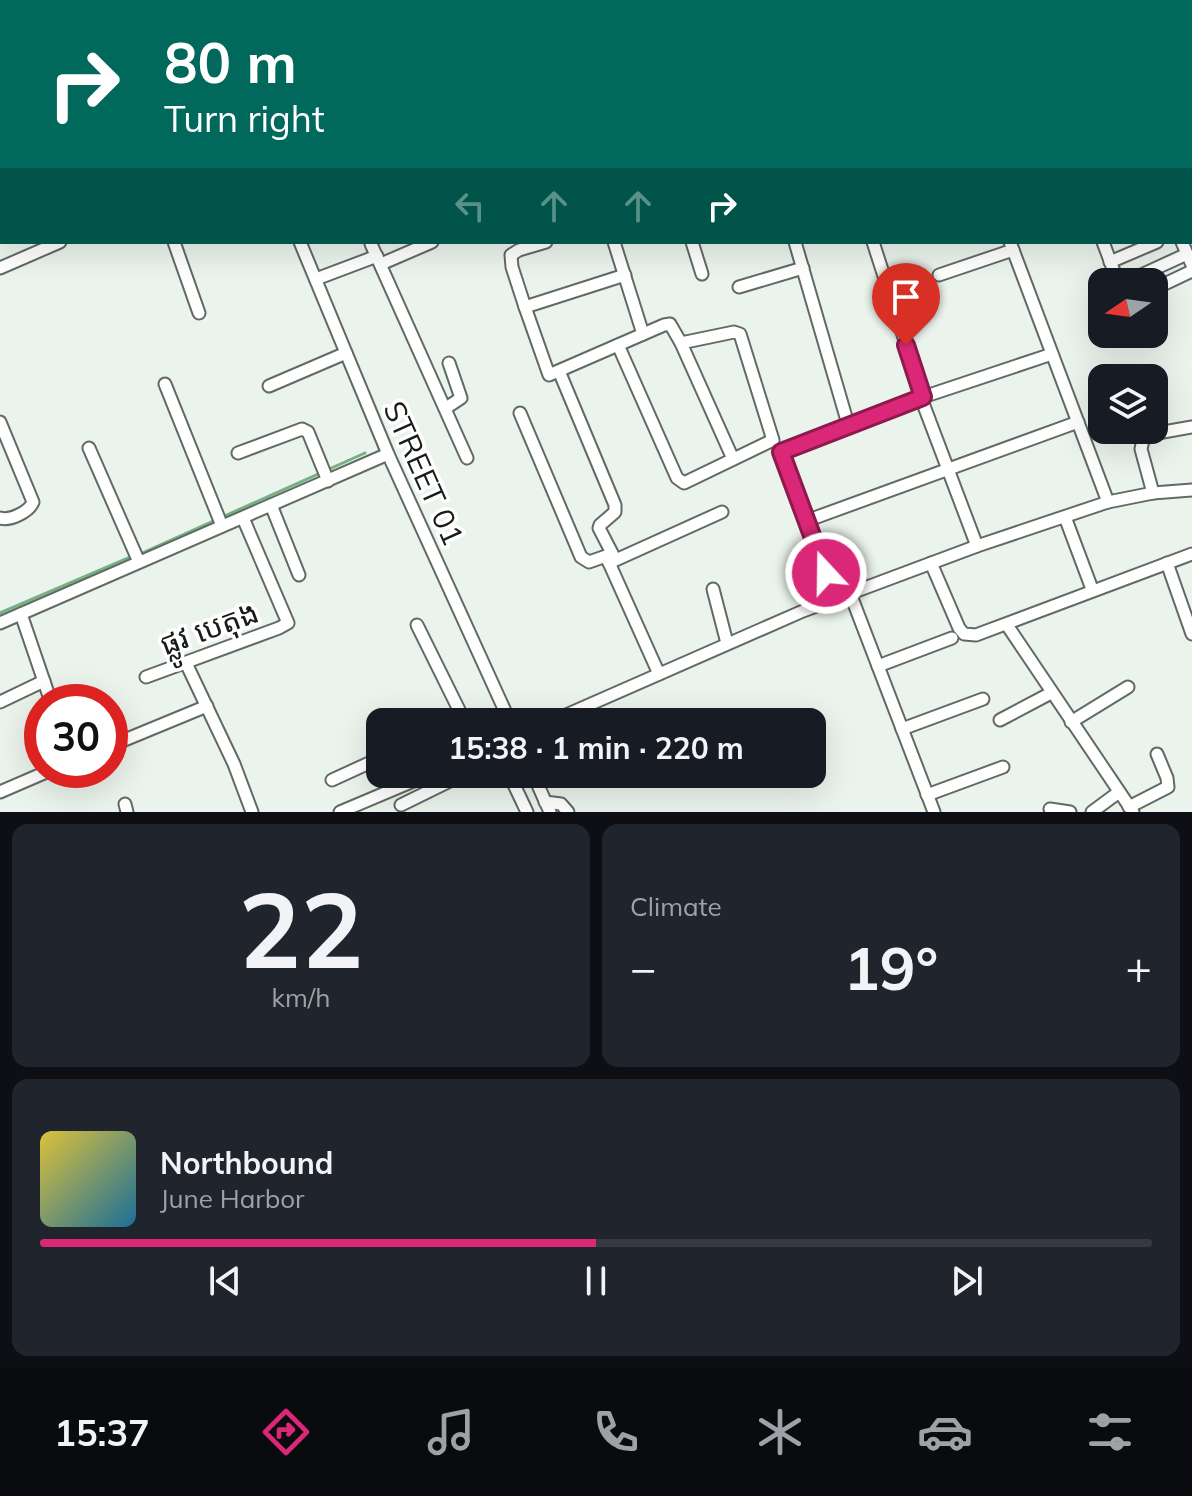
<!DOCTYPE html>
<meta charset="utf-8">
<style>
body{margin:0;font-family:Mulish,"Noto Sans Khmer",sans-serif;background:#20242c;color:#f1f3f6;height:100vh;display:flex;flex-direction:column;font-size:30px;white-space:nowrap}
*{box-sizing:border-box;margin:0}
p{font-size:26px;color:#9ea1a6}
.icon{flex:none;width:44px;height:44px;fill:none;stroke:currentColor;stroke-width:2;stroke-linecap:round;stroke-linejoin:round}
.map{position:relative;height:812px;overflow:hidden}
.drawer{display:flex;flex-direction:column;gap:12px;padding:12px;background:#0d0f14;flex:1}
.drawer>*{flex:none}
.guide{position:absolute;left:0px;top:0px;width:1192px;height:244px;box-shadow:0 8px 32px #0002;background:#00695c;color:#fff;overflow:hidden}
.needle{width:52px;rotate:257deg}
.buttons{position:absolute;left:1088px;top:268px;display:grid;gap:16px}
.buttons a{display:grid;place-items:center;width:80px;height:80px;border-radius:16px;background:#171b24;box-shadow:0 8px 32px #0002;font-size:40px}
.speed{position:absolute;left:24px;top:684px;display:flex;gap:16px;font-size:40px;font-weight:700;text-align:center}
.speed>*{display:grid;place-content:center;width:104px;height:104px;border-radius:50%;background:#171b24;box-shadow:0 8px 32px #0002;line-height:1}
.speed .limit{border:12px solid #d22;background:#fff;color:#111}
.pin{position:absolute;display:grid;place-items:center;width:68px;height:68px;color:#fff;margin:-82px -34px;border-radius:50% 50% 50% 0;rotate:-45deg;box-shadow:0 0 8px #0007}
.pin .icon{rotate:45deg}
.me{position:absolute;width:88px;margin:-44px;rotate:339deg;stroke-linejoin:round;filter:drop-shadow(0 0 6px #0008)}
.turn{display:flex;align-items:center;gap:28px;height:168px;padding:0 32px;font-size:36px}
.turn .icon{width:104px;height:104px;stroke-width:2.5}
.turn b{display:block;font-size:56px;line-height:68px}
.lanes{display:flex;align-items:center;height:76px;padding:0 32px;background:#0003;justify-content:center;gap:40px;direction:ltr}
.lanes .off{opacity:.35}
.big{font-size:60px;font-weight:700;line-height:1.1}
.drawer .card{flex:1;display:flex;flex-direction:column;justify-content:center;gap:12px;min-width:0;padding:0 28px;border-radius:16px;background:#20242c}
.drawer .dial{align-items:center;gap:0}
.dial b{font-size:104px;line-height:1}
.song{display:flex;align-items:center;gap:24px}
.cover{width:96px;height:96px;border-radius:12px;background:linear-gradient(135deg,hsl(50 70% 55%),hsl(200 70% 35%))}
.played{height:8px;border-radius:4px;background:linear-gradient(90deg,#db2777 50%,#363941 50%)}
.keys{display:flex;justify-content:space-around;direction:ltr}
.heat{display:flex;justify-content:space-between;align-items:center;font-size:44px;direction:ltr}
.drawer .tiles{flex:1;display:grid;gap:12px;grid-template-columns:1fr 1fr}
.card:last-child{grid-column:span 2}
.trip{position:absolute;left:366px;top:708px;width:460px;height:80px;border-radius:16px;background:#171b24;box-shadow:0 8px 32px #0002;font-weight:700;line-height:80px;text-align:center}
.tab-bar{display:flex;height:128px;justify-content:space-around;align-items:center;background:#090b0e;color:#9ea1a6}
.tab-bar .icon{width:56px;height:56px}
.tab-bar .selected{color:#db2777}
.tab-bar b{font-size:36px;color:#f1f3f6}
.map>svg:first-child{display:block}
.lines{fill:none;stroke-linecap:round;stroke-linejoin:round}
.stream{stroke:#76b185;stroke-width:3}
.minor-casing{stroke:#626a64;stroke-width:15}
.minor{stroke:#fff;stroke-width:11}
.route-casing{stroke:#8e194d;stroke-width:20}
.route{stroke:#db2777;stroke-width:14}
.labels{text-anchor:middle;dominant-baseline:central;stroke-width:7;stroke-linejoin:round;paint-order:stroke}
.street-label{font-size:30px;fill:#181b18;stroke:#fff}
</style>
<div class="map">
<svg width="1192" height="812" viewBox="0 0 1192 812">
<rect width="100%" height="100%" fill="#eaf3ec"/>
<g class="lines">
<g class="stream">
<polyline points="140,554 365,453"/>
<polyline points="0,613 133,556"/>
</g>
<g class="minor-casing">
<g id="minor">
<polyline points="192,0 193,2"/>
<polyline points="319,0 320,2"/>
<polyline points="425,0 425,2"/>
<polyline points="503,0 503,2"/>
<polyline points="901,0 903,2"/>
<polyline points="984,0 985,2"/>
<polyline points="751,2 751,0"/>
<polyline points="1023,2 1027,0"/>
<polyline points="0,63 2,62"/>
<polyline points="1190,84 1192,83"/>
<polyline points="1190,140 1192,140"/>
<polyline points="0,143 2,143"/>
<polyline points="174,242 199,313"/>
<polyline points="300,242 388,454 510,722"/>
<polyline points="614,242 643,334"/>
<polyline points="692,242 702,274"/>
<polyline points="795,242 848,424"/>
<polyline points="873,242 923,397"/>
<polyline points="1010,242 1108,502"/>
<polyline points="1103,242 1118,282"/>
<polyline points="1182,242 1192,265"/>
<polyline points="371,244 467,458"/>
<polyline points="1110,262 1157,242"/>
<polyline points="381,264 432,242"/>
<polyline points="0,268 60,242"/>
<polyline points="625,275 525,307 549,375 664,325 670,324 681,343"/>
<polyline points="939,275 1013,250"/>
<polyline points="316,279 377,256"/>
<polyline points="1126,282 1187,254"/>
<polyline points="739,287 803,268"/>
<polyline points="1154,289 1192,271"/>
<polyline points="525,307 512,267 511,255 519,250 546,242"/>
<polyline points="618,345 677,478 684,483 773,440 740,334 734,332 681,343 733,459"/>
<polyline points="559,371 615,505 615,512 600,525 599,528 615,559"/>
<polyline points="165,384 222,526"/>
<polyline points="269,386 346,353"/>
<polyline points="921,398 977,546"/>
<polyline points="446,408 461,398 449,363"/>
<polyline points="520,413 581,557 589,562 606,556 659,674"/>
<path d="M0,422L33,502C29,512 10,521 0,518"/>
<polyline points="89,448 139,562"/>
<polyline points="238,453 302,429 308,432 328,481"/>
<polyline points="1153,493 1141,449 1143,440 1152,434 1192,427"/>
<polyline points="271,505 299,575"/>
<polyline points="1065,517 1092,589"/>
<polyline points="806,521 1078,422"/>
<polyline points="609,563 722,512"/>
<polyline points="931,563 959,628 964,634 976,635 1192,554"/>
<polyline points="1167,563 1192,634"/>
<polyline points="713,589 727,643"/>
<polyline points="850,593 934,812"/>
<polyline points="835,598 781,452 923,397 1052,354"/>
<polyline points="21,614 51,702"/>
<polyline points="0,623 388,454"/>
<polyline points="417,625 465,722"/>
<polyline points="1007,625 1133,812"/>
<polyline points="186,663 234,764 252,812"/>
<polyline points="878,666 952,638"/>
<polyline points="146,677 279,628 288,623 243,518"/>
<polyline points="0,702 44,681"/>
<polyline points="1000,720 1051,693"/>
<polyline points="550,722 803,611 977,546 1108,502 1153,493 1192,490"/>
<polyline points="1071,722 1128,687"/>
<polyline points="902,729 983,699"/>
<polyline points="110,746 207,706"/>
<polyline points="509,774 527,812"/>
<polyline points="533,774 550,812"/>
<polyline points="332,780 380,758"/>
<polyline points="0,792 51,770"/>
<polyline points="927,795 1003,767"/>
<polyline points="545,802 561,804 568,812"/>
<polyline points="125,804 127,812"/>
<polyline points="401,805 464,774"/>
<polyline points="1129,807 1168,787 1167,778 1157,754"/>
<polyline points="1050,809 1070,812"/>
<polyline points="340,812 430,774"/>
<polyline points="1092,812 1119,792"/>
</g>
</g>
<use href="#minor" class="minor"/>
</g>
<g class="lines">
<g class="route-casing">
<polyline id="route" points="826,573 781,452 923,397 906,345"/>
</g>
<use href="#route" class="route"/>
</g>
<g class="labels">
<g class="street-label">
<text transform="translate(424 473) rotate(66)">STREET 01</text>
<text transform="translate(209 628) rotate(-20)">ផ្លូវ បេតុង</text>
</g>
</g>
</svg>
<div class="buttons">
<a><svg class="needle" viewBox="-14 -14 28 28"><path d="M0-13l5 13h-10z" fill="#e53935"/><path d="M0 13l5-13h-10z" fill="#9ea1a6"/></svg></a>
<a><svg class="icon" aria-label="layers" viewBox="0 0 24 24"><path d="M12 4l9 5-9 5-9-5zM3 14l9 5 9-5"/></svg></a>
</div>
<div class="speed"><div class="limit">30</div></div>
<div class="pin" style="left:906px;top:345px;background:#d93025"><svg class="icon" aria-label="arrive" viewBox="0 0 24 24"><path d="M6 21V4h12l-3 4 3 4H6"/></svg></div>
<svg class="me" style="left:826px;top:573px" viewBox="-20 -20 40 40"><circle r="17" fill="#db2777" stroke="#fff" stroke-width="3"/><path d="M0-11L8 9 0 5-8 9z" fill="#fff"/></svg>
<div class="trip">15:38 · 1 min · 220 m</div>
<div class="guide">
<div class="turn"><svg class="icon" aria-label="right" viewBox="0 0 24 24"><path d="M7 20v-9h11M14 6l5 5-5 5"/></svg><div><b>80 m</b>Turn right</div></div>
<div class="lanes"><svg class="icon off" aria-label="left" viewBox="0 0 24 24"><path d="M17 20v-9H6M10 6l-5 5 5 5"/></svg><svg class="icon off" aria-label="ahead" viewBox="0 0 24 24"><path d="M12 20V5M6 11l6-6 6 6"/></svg><svg class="icon off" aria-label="ahead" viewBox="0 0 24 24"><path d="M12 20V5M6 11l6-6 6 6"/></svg><svg class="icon" aria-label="right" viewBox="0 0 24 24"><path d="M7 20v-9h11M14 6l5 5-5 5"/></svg></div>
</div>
</div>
<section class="drawer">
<div class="tiles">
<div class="card dial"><b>22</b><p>km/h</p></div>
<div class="card"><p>Climate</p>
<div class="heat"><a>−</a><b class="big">19°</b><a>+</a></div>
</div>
<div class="card">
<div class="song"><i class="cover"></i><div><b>Northbound</b><p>June Harbor</p></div></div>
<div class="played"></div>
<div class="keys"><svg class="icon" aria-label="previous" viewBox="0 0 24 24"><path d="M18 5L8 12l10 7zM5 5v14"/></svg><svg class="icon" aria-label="pause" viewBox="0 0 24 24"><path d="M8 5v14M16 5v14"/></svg><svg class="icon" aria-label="next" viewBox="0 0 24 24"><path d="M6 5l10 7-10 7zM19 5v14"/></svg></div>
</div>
</div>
</section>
<nav class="tab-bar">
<b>15:37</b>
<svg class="icon selected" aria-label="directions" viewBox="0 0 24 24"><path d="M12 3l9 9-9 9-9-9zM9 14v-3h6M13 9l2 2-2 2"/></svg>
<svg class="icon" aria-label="music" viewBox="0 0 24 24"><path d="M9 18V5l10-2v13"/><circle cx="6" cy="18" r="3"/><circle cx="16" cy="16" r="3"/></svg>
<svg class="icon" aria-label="phone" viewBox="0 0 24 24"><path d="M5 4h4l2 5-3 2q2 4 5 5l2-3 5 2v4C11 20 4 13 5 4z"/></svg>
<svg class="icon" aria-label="climate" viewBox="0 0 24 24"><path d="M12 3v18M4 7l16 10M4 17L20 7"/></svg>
<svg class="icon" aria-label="car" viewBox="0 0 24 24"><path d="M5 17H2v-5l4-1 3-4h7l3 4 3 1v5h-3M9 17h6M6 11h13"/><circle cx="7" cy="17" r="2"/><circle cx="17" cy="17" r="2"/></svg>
<svg class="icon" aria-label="filters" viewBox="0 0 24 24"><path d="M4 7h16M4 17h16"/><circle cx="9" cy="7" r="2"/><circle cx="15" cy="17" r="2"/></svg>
</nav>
